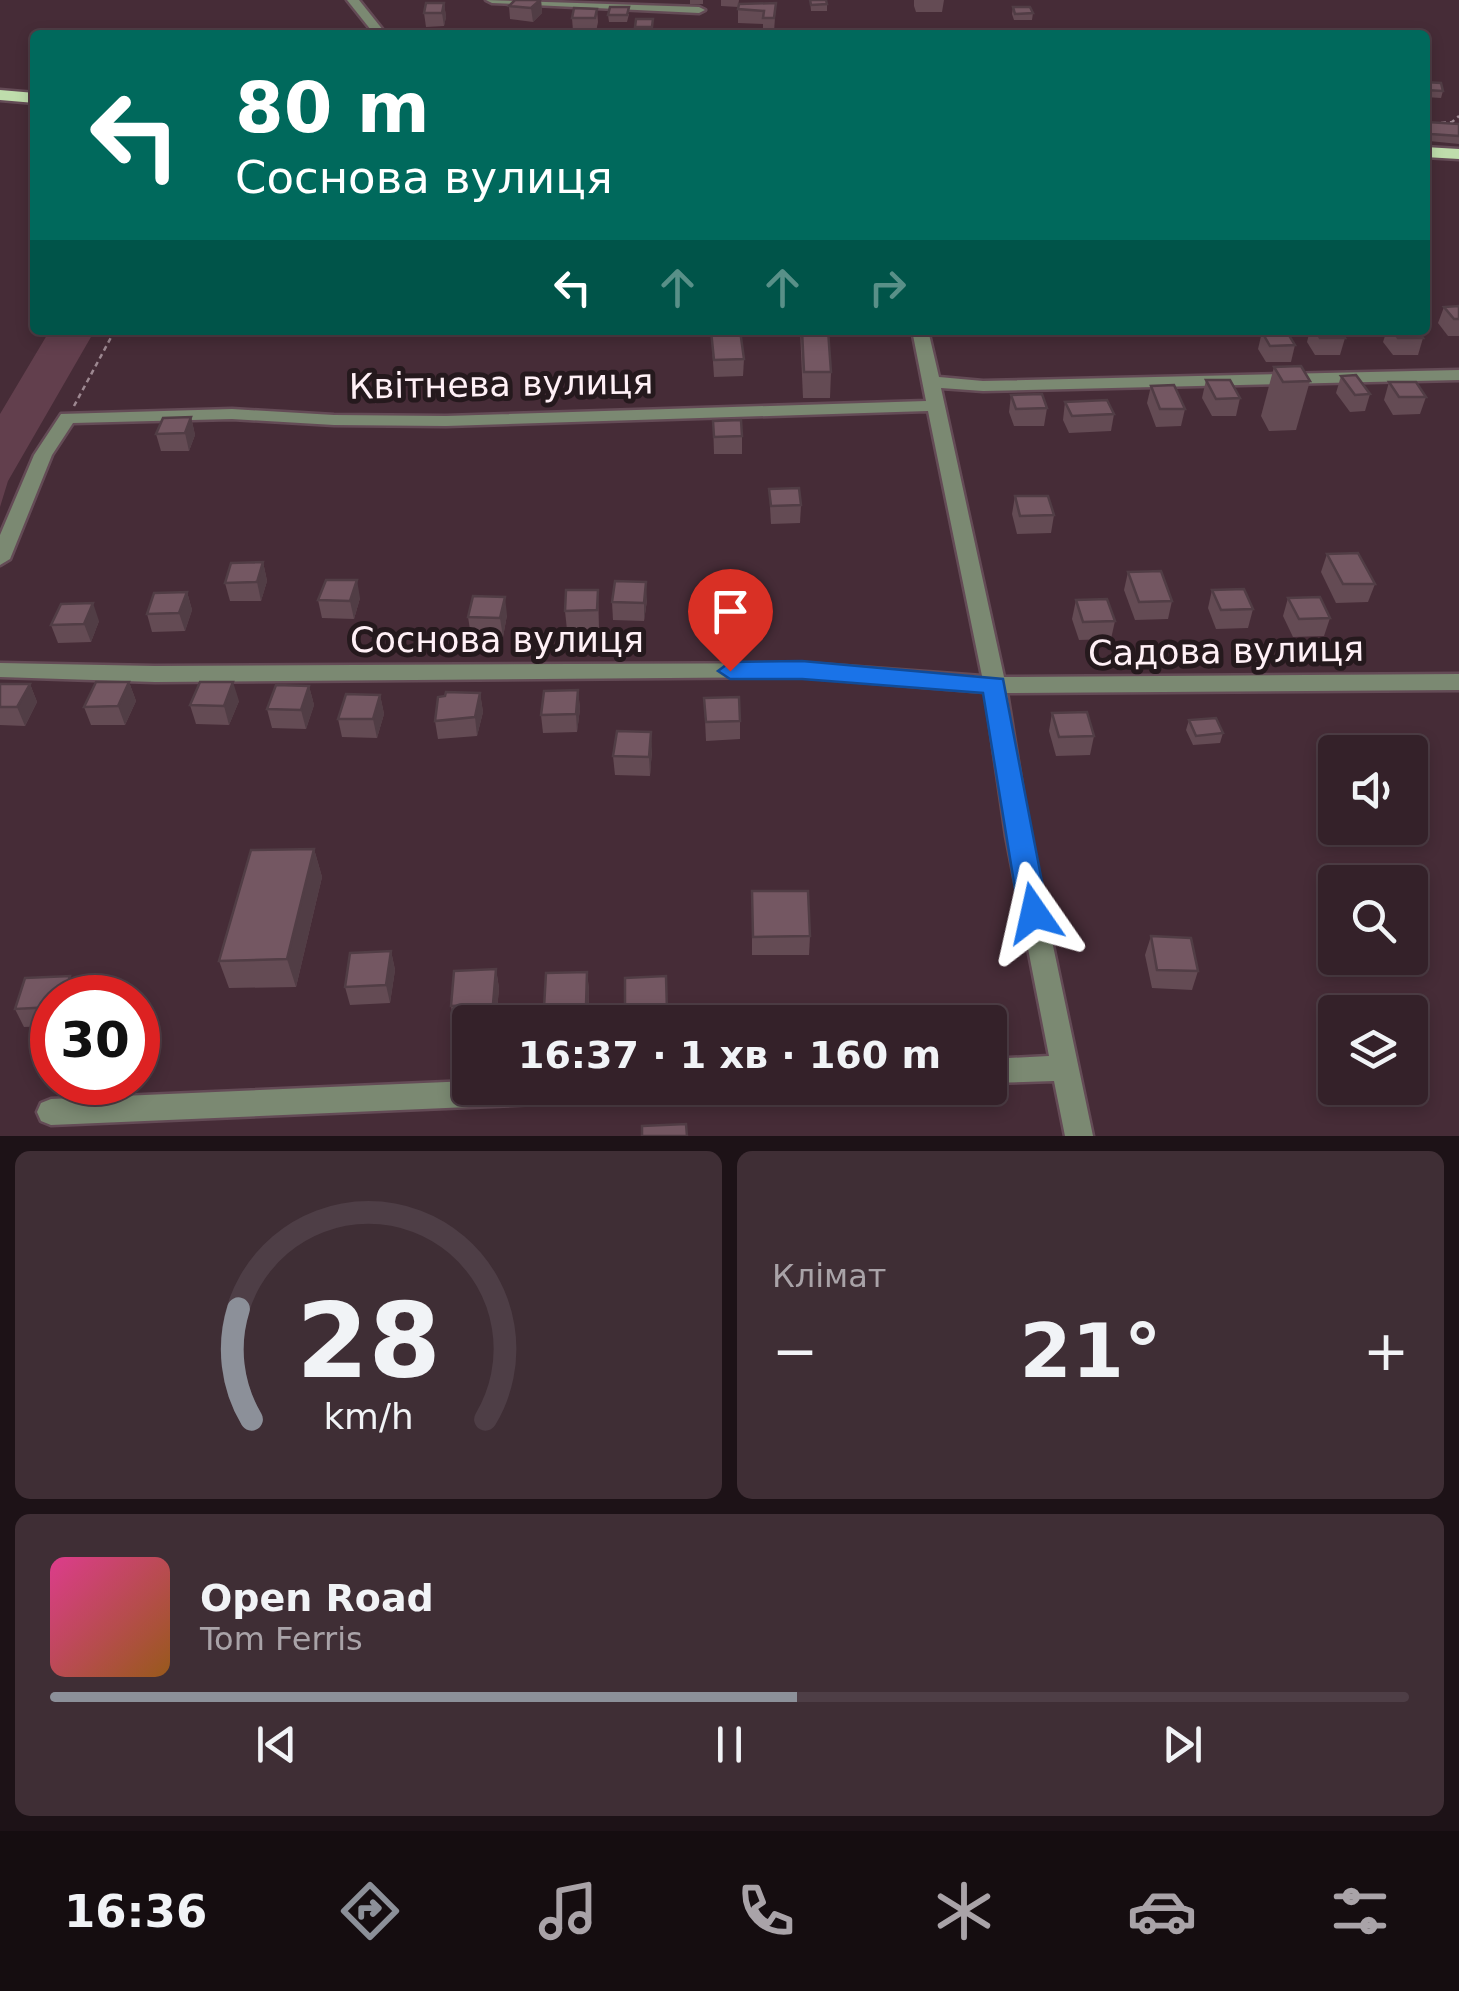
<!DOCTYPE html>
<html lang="uk">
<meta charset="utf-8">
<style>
body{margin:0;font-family:"DejaVu Sans",sans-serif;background:#3f2e35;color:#f1f3f6;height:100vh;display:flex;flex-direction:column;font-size:38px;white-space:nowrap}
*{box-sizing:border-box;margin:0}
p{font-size:32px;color:#a9a3a8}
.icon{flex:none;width:55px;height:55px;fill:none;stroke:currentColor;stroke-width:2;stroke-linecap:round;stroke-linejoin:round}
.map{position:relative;height:1136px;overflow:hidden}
.drawer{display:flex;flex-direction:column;gap:15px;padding:15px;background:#1d1217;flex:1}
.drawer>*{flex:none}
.top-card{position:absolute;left:30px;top:30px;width:1400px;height:305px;border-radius:10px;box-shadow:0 5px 15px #0003,0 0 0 2px #4e3e46;background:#00695c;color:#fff;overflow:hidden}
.buttons{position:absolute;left:1318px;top:735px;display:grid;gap:20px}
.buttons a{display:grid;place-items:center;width:110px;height:110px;border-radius:10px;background:#342129;box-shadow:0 5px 15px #0003,0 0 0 2px #4e3e46;font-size:50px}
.speed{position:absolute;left:30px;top:975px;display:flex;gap:20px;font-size:50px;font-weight:700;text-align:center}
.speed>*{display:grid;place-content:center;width:130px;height:130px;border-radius:50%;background:#342129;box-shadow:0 5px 15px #0003,0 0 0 2px #4e3e46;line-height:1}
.speed .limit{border:15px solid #d22;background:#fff;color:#111}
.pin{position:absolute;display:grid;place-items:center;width:85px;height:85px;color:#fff;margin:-102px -42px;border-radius:50% 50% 50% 0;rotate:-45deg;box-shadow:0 0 10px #0007}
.pin .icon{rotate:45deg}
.me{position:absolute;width:110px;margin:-55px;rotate:349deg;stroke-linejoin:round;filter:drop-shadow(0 0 8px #0008)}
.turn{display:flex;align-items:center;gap:35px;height:210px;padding:0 40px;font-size:45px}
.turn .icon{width:130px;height:130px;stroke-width:2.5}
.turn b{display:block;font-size:70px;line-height:85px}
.lanes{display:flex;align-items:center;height:95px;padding:0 40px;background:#0003;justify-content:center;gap:50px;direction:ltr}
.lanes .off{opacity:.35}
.big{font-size:75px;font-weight:700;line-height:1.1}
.drawer .widget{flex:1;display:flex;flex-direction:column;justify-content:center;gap:15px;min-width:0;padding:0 35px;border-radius:15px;background:#3f2e35}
.drawer .dial{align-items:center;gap:0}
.dial svg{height:260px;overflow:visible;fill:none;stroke:#4e3e46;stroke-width:7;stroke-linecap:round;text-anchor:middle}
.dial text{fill:#f1f3f6;stroke:none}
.song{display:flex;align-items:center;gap:30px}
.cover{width:120px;height:120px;border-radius:15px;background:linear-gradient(135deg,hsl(330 70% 55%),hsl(30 70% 35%))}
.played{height:10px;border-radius:5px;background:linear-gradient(90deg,#8c9099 55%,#4e3e46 55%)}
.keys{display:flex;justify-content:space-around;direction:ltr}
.heat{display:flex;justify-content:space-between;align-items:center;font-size:55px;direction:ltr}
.drawer .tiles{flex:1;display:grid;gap:15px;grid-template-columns:1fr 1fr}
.widget:last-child{grid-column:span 2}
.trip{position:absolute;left:452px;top:1005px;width:555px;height:100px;border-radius:10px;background:#342129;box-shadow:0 5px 15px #0003,0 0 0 2px #4e3e46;font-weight:700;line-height:100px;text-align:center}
.menu{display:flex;height:160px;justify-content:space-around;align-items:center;background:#150d10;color:#a9a3a8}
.menu .icon{width:70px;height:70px}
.menu .current{color:#8c9099}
.menu b{font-size:45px;color:#f1f3f6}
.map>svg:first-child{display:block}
.green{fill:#623f4d}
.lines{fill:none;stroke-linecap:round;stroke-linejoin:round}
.minor-casing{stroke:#644b56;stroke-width:5}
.major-casing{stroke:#644b56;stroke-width:5}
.path{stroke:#9d8891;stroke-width:2.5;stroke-dasharray:5 4;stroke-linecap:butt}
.minor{fill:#7b8972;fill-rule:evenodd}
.major{fill:#bfddac;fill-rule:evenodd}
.wall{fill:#644b54}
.shaded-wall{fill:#513d45}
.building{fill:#745762;stroke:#513d45;stroke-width:2.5}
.route{fill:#1a73e8;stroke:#114b97;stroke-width:2.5}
.labels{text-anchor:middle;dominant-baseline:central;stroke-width:10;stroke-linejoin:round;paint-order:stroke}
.street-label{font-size:35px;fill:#fff0f6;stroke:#25191d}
</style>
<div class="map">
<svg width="1459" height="1136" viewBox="0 0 1459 1136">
<rect width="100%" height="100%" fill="#462c37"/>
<polygon class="green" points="50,330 95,330 8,481 0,507 0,414"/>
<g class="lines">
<g class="minor-casing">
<g id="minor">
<polygon points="347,0 359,0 387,35 375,35"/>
<polygon points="486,0 699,7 705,10 699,13 492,3"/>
<polygon points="912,330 928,330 939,377 983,381 1459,370 1459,380 983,391 941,388 1004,677 1459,674 1459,690 1007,693 1030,836 1093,1136 1065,1136 1054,1081 990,1083 990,1059 1049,1056 1006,836 985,692 802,677 155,682 0,677 0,663 155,666 802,663 982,676 928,411 446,426 334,425 232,419 73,423 52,455 10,559 0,565 0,535 34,455 61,414 232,409 334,415 446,416 926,401"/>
<polygon points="470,1081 470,1088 621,1088 617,1097 607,1101 51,1125 41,1121 37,1112 41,1103 51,1099"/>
</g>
</g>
<g class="major-casing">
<g id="major">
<polygon points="0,90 35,93 35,103 0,100"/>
<polygon points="1425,147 1459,149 1459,159 1425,157"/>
</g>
</g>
<g class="path">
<polyline points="1441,123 1452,122 1459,116"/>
<polyline points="74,406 115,330"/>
</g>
<use href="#minor" class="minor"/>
<use href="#major" class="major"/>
</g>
<g class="wall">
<polygon points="541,0 542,13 533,22 510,19 509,6"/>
<rect x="690" y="0" width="13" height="4"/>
<polygon points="721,0 739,0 738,7 721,6"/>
<polygon points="810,0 827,4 827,11 811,11"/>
<polygon points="914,0 944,0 942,12 916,12 914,6"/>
<polygon points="444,3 446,17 444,26 426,27 424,13"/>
<polygon points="776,3 774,32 763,32 763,24 738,23 738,9"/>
<polygon points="1013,7 1033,13 1032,20 1014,20 1012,14"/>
<polygon points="597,9 598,22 596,32 573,31 572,18"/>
<polygon points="629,14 627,22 609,22 608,15"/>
<polygon points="653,19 653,34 635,34 635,27"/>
<polygon points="1425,82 1443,91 1441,98 1425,97"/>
<polygon points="1427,122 1459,124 1459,144 1429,141 1425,131"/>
<polygon points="1459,306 1459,336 1448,336 1438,323 1444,307"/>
<polygon points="800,330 828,330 831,372 830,398 803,398"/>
<polygon points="1310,330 1340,330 1345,338 1340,355 1315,355 1307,342"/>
<polygon points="1387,330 1418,330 1423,338 1418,355 1393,355 1383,342"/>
<polygon points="711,331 744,359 743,376 714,377"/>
<polygon points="1262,332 1295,345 1291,362 1266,362 1258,349"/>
<polygon points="1274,367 1310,381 1296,430 1269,431 1261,416"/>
<polygon points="1341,376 1370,394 1365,411 1350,412 1336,393"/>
<polygon points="1206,380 1240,398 1236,416 1212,416 1202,398"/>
<polygon points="1389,382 1426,397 1420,414 1393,415 1384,400"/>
<polygon points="1151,386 1185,409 1181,426 1156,427 1147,403"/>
<polygon points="1011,395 1047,408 1044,426 1014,426 1009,412"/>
<polygon points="1065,402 1114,414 1111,431 1069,433 1063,420"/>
<polygon points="191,417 195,435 189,451 161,451 156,434"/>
<polygon points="713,421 742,436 742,454 714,454"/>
<polygon points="769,489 801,505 800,523 771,524"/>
<polygon points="1015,496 1054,515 1051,533 1017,534 1012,514"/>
<polygon points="1327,554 1375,584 1368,602 1336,603 1321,572"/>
<polygon points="263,562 267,581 261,601 230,601 225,583"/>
<polygon points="1128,572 1172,601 1168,619 1135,620 1124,590"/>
<polygon points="741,586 740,625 709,624 708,606"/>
<polygon points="598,590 599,629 567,630 565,611"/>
<polygon points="1212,590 1253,609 1248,628 1216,629 1208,608"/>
<polygon points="187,592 192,610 185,631 152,632 147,614"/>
<polygon points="360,598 354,619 322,618 318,600"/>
<polygon points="1288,598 1330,618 1324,636 1293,637 1283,616"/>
<polygon points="647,600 644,621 613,620 612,602"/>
<polygon points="1076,600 1115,621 1111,639 1079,640 1072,619"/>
<polygon points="507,615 503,637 471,636 468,617"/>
<polygon points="99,621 91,642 58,643 51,625"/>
<polygon points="129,682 136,701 125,725 91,725 84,707"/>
<polygon points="0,684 30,684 37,702 25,726 0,725"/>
<polygon points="309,686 314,705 306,729 272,728 267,709"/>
<polygon points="578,690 580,709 577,732 543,733 541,715"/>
<polygon points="480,693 483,712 477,736 438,739 435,721"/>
<polygon points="380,695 384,714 377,738 342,737 338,719"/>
<polygon points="704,698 740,721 740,739 706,741"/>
<polygon points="239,701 229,725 196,724 190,705"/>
<polygon points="1052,713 1094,736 1090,755 1056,756 1049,731"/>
<polygon points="1189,720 1223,733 1220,743 1193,745 1186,730"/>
<polygon points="652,750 650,776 615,775 613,756"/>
<polygon points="314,849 322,877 296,987 229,988 219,961"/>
<polygon points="752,891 810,936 809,955 752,955"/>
<polygon points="1151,936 1198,971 1192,990 1152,988 1145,955"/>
<polygon points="391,951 395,970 390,1003 350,1005 345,987"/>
<polygon points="496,969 499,988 496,1022 454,1024 451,1006"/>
<polygon points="587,972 589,990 588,1022 546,1022 544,1008"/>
<polygon points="70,976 78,995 77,998 52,998 52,1026 24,1027 15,1009"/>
<polygon points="666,976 667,1022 625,1022 625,1012"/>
</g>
<g class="shaded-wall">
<polygon points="541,0 542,13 533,22 531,8"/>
<polygon points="444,3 446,17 444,26 442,13"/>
<polygon points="191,417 195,435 189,451 185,433"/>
<polygon points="263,562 267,581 261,601 257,582"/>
<polygon points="357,580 360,598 354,619 350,601"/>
<polygon points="646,582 647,600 644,621 644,603"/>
<polygon points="187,592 192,610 185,631 179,613"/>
<polygon points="505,597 507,615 503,637 500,618"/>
<polygon points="93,603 99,621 91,642 84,624"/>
<polygon points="129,682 136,701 125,725 118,706"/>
<polygon points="233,682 239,701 229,725 224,706"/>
<polygon points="30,684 37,702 25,726 17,707"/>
<polygon points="309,686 314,705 306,729 301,710"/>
<polygon points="578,690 580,709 577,732 576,714"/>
<polygon points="480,693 483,712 477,736 475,717"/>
<polygon points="380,695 384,714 377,738 373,719"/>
<polygon points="651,732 652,750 650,776 649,757"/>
<polygon points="314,849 322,877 296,987 287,959"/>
<polygon points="391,951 395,970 390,1003 386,985"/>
<polygon points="496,969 499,988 496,1022 493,1004"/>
<polygon points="587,972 589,990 588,1022 586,1006"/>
<polygon points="70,976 78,995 77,998 63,998"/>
</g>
<g class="building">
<polygon points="515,0 540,0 531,8 509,6"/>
<polygon points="810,0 826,0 827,4 811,5"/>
<polygon points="426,3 444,3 442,13 424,13"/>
<polygon points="776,3 774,18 763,18 764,11 738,9 739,4"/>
<polygon points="610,7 629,7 627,15 608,15"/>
<polygon points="1013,7 1030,7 1033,13 1015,14"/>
<polygon points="574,8 597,9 595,18 572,18"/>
<polygon points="636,19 653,19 652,27 635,27"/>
<polygon points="1425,82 1441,83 1443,91 1425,90"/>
<polygon points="1427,122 1459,124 1459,136 1431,134"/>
<polygon points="1459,306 1459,319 1454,319 1444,307"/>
<polygon points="740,330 744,359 714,360 711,331"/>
<polygon points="802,330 828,330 831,372 804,372"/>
<polygon points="1315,330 1340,330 1345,338 1320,338"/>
<polygon points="1392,330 1418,330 1423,338 1398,338"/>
<polygon points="1262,332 1287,332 1295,345 1270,346"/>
<polygon points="1301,366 1310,381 1283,382 1274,367"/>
<polygon points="1356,375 1370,394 1355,395 1341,376"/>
<polygon points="1206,380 1230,380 1240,398 1216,399"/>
<polygon points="1389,382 1416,382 1426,397 1399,397"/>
<polygon points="1174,385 1185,409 1160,409 1151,386"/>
<polygon points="1042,394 1047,408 1016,409 1011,395"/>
<polygon points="1107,400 1114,414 1072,416 1065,402"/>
<polygon points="191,417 185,433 156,434 163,418"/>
<polygon points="741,420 742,436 714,437 713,421"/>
<polygon points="799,488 801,505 771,506 769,489"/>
<polygon points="1015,496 1048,496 1054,515 1020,516"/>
<polygon points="1358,553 1375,584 1343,584 1327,554"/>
<polygon points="263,562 257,582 225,583 231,563"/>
<polygon points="1161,571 1172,601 1139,602 1128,572"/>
<polygon points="326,580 357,580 350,601 318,600"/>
<polygon points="615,581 646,582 644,603 612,602"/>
<polygon points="710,585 741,586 740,607 708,606"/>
<polygon points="1244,589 1253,609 1221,610 1212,590"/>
<polygon points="566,590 598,590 597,610 565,611"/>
<polygon points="187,592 179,613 147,614 154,593"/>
<polygon points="473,596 505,597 500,618 468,617"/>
<polygon points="1320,597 1330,618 1299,619 1288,598"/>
<polygon points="1107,599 1115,621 1083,622 1076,600"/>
<polygon points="93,603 84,624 51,625 61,604"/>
<polygon points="96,682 129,682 118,706 84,707"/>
<polygon points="200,682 233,682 224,706 190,705"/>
<polygon points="0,684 30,684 17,707 0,707"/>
<polygon points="276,685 309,686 301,710 267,709"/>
<polygon points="578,690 576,714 541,715 544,691"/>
<polygon points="446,692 480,693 475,717 435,721 438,697 445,696"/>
<polygon points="346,694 380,695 373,719 338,719"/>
<polygon points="739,697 740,721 706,722 704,698"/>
<polygon points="1087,712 1094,736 1059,737 1052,713"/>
<polygon points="1216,718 1223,733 1196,736 1189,720"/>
<polygon points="617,731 651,732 649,757 613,756"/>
<polygon points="314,849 287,959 219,961 251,850"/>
<polygon points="752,891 808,891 810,936 753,937"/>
<polygon points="1151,936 1191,938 1198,971 1157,970"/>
<polygon points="391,951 386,985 345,987 350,953"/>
<polygon points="496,969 493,1004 451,1006 454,971"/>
<polygon points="587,972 586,1006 544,1008 546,973"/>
<polygon points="70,976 63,998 52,998 52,1007 15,1009 25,978"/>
<polygon points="666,976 667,1011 625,1012 625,978"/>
<polygon points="686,1124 687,1136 642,1136 642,1126"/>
</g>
<polygon class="route" points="802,661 1003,679 1048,913 1044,921 1034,925 1024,921 1019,913 983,693 802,679 730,679 718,671 730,662"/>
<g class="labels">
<g class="street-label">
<text transform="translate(501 384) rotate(-1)">Квітнева вулиця</text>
<text x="497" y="640">Соснова вулиця</text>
<text transform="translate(1226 651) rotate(-1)">Садова вулиця</text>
</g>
</g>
</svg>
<div class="buttons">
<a><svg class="icon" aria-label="sound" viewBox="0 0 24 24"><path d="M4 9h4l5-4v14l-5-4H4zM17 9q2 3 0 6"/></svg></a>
<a><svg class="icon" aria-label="search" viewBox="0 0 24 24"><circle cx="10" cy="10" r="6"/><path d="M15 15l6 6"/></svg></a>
<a><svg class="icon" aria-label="layers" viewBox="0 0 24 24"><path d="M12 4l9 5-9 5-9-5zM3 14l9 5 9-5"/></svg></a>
</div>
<div class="speed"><div class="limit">30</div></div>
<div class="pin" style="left:730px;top:671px;background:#d93025"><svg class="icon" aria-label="arrive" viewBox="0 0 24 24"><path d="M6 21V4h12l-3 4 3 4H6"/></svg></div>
<svg class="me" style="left:1034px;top:913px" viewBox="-20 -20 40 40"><path d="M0-17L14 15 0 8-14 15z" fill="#1a73e8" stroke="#fff" stroke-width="4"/></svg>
<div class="trip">16:37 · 1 хв · 160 m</div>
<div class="top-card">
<div class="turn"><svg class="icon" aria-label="left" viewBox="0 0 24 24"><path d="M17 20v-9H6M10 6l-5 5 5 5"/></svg><div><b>80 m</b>Соснова вулиця</div></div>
<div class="lanes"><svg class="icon" aria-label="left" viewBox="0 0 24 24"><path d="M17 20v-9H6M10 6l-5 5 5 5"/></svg><svg class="icon off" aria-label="ahead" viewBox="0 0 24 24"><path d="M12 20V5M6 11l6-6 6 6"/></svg><svg class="icon off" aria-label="ahead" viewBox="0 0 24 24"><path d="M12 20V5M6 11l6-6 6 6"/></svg><svg class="icon off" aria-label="right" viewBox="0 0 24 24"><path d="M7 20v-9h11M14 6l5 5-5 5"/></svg></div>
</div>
</div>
<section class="drawer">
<div class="tiles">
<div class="widget dial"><svg viewBox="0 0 100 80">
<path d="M14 69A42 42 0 1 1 86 69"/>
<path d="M14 69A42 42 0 0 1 10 35" stroke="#8c9099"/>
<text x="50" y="56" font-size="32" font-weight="700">28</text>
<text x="50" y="72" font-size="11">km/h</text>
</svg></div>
<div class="widget"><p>Клімат</p>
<div class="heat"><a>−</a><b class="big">21°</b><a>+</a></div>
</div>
<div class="widget">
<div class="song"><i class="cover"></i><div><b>Open Road</b><p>Tom Ferris</p></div></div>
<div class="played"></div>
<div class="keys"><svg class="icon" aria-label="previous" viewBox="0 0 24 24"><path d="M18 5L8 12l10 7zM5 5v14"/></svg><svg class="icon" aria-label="pause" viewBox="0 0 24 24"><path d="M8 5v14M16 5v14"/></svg><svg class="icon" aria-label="next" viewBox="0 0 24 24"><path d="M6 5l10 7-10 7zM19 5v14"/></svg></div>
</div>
</div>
</section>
<nav class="menu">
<b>16:36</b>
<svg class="icon current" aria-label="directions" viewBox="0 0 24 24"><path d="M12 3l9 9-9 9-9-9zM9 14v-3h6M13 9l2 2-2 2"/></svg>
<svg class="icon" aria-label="music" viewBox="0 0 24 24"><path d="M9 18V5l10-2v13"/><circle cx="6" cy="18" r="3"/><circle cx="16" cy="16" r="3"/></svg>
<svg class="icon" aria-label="phone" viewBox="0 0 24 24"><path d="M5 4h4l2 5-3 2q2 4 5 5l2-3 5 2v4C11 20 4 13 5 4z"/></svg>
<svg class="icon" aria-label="climate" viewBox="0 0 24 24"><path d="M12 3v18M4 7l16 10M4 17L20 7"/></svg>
<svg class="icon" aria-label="car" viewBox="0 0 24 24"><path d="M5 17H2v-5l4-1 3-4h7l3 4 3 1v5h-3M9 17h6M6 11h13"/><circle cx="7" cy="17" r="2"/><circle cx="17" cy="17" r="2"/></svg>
<svg class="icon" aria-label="filters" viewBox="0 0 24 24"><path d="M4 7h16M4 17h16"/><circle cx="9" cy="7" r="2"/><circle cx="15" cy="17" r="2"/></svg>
</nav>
